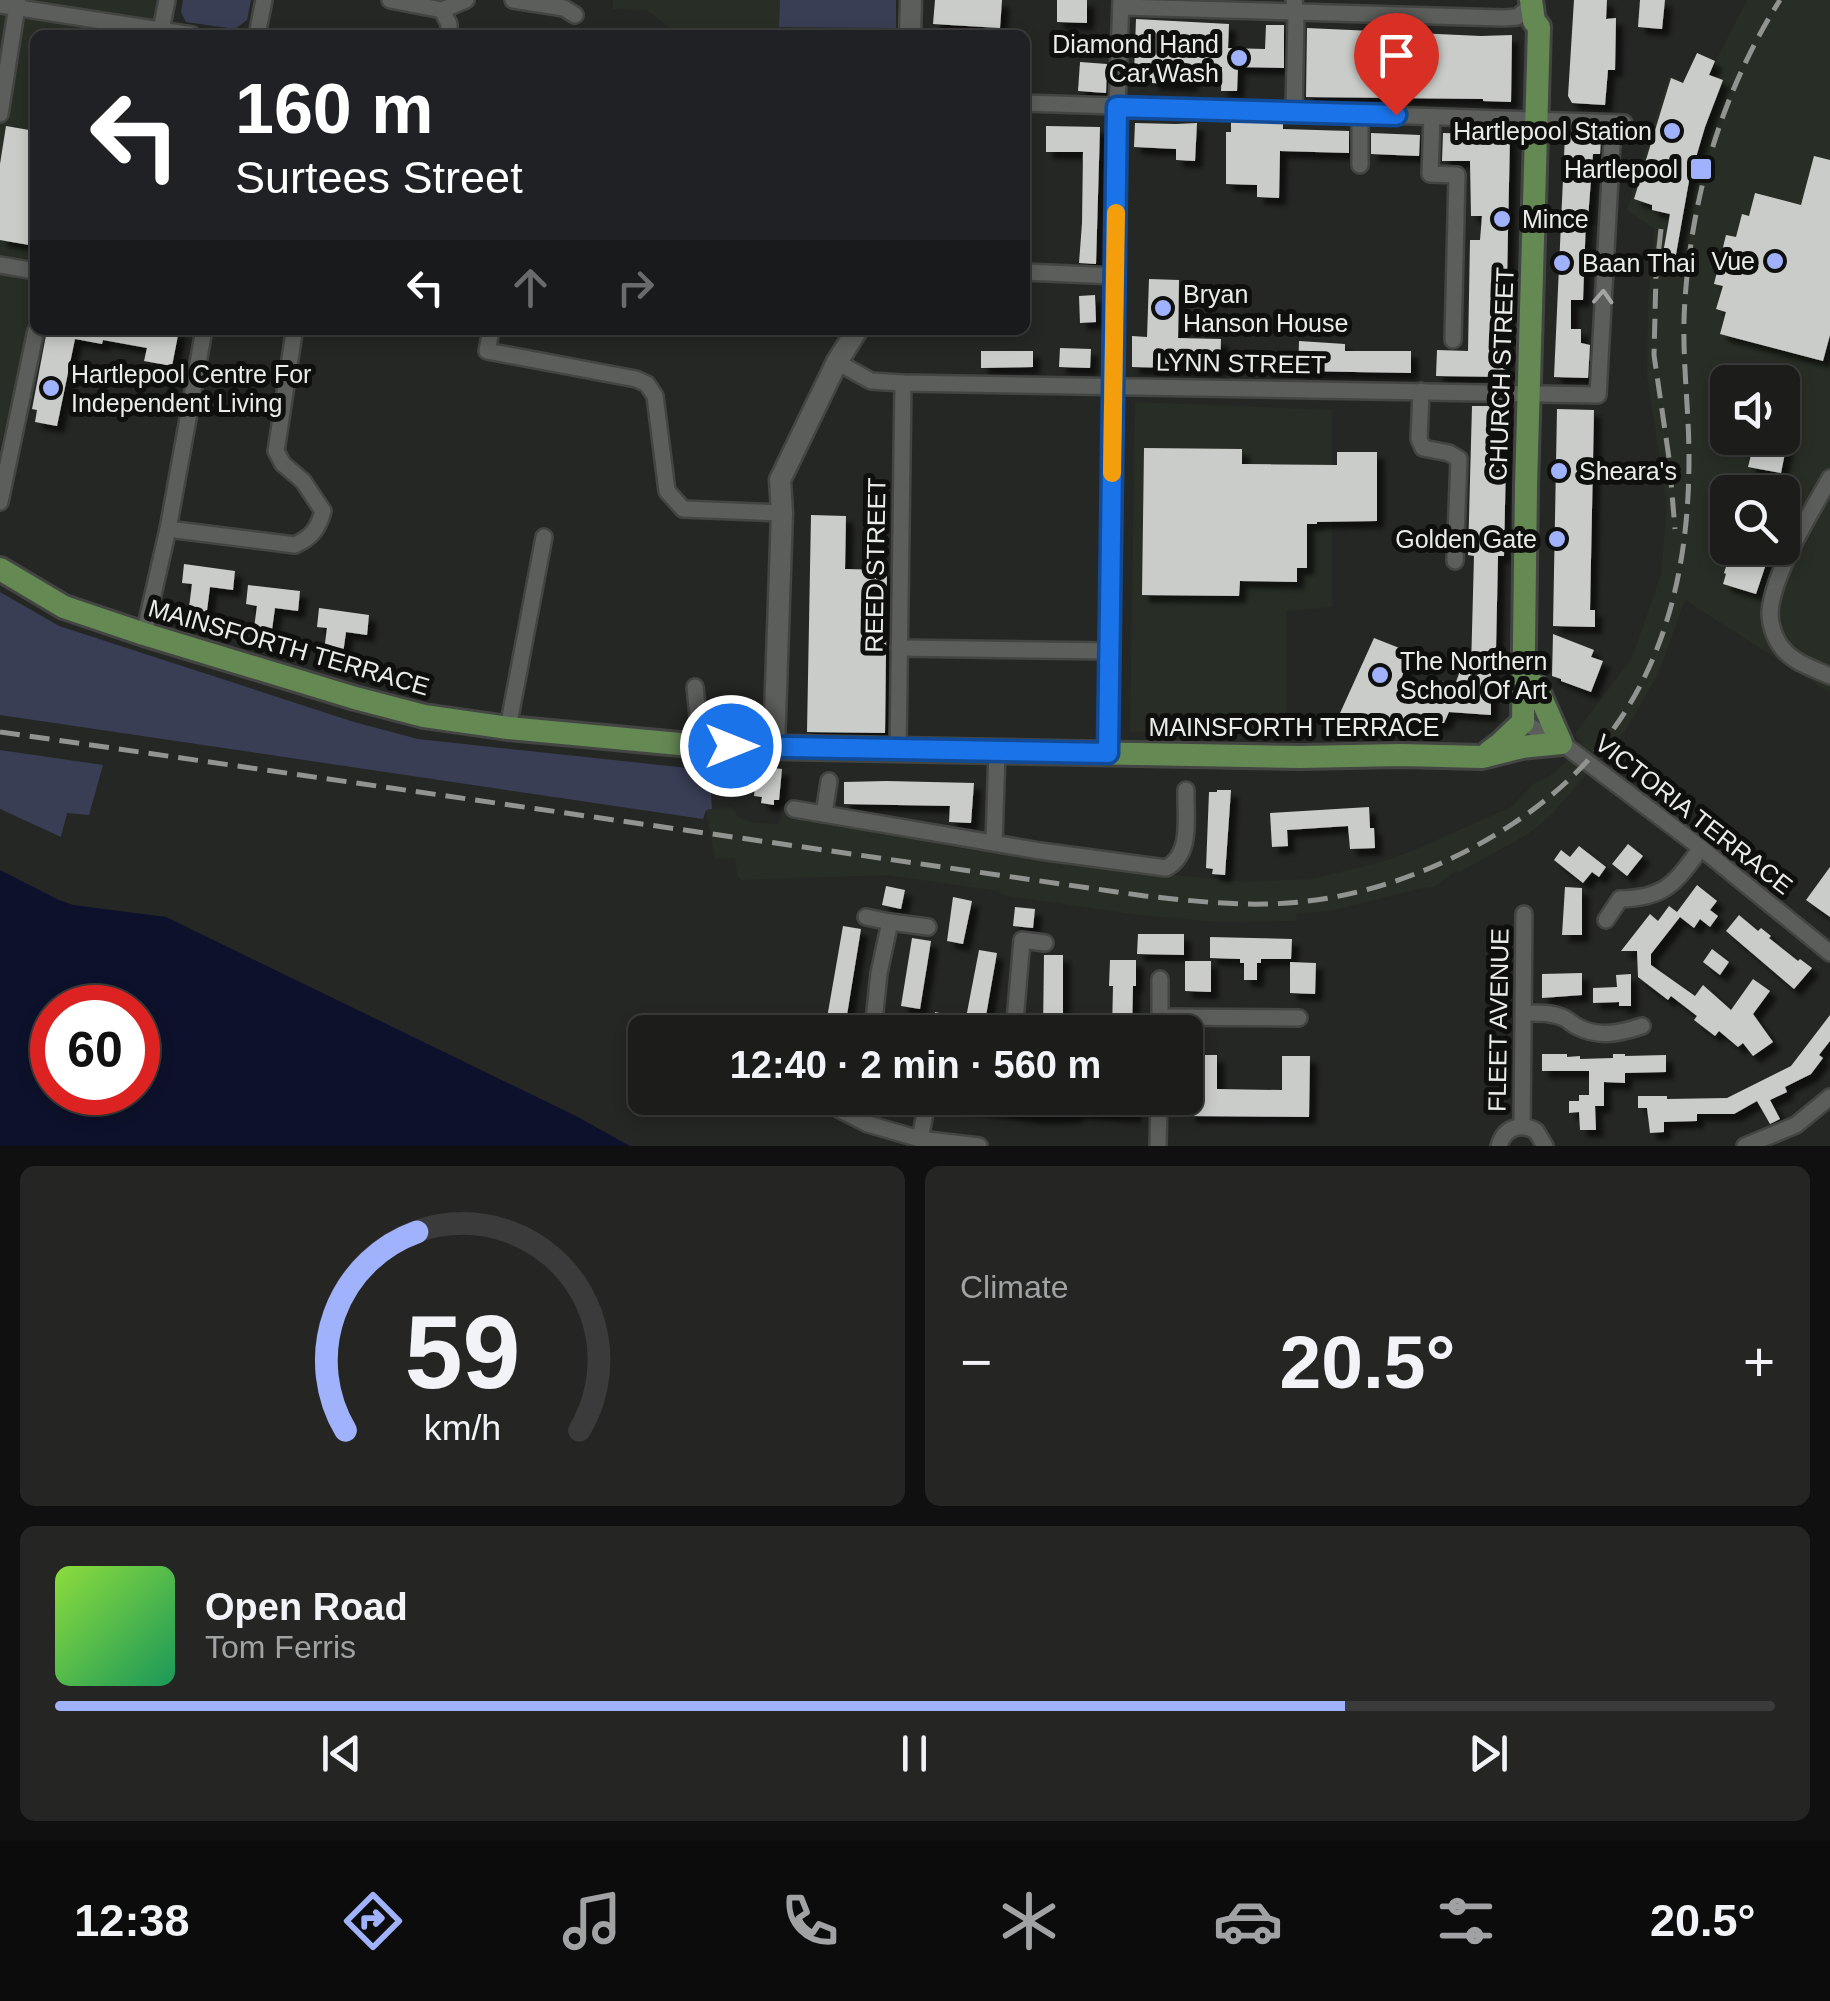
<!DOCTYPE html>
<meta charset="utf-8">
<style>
body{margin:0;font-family:Arial,sans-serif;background:#252624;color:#f1f3f6;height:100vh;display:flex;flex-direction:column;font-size:38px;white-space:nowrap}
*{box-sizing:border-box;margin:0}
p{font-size:32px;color:#a0a2a3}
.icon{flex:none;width:55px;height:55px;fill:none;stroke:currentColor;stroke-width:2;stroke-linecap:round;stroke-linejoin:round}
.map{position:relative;height:1146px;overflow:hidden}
.side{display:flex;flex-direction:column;gap:20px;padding:20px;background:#0f100f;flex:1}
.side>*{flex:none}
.banner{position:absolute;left:30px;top:30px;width:1000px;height:305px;border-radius:15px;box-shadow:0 5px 15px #0003,0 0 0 2px #3a3b3a;background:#202124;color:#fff;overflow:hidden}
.buttons{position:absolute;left:1710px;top:365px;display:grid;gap:20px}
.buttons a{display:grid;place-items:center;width:90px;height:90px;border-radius:15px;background:#1c1d1b;box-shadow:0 5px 15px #0003,0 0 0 2px #3a3b3a;font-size:50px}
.speed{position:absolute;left:30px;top:985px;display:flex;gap:20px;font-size:50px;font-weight:700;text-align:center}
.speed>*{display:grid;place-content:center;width:130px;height:130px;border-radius:50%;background:#1c1d1b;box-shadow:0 5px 15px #0003,0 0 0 2px #3a3b3a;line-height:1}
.speed .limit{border:15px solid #d22;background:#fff;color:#111}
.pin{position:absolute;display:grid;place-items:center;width:85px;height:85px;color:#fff;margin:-102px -42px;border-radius:50% 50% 50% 0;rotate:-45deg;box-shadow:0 0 10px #0007}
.pin .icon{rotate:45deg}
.me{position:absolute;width:110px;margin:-55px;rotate:90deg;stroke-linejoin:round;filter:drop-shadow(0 0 8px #0008)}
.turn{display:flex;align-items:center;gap:35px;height:210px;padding:0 40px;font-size:45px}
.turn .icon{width:130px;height:130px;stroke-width:2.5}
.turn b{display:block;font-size:70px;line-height:85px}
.lanes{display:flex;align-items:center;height:95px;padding:0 40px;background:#0003;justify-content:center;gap:50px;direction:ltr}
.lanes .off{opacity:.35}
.big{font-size:75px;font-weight:600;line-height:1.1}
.side .widget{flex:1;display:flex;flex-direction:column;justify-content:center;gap:15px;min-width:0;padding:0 35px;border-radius:15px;background:#252624}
.side .dial{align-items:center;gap:0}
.dial svg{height:260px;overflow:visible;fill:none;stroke:#3a3b3a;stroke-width:7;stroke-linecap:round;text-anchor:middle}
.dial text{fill:#f1f3f6;stroke:none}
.song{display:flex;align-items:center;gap:30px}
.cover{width:120px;height:120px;border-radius:15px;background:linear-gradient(135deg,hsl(90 70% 55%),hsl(150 70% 35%))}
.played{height:10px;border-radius:5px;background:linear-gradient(90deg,#a1b2fd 75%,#3a3b3a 75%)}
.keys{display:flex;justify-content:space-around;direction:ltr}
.heat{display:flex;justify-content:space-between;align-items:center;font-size:55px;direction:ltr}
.side .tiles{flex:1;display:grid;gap:20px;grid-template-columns:1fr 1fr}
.widget:last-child{grid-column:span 2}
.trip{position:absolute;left:628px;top:1015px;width:575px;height:100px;border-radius:15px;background:#1c1d1b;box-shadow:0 5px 15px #0003,0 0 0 2px #3a3b3a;font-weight:600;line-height:100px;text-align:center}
.tabs{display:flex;height:160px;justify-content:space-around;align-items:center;background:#0b0c0b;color:#a0a2a3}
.tabs .icon{width:70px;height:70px}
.tabs .selected{color:#a1b2fd}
.tabs b{font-size:45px;color:#f1f3f6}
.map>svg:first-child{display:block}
.built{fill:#282e25;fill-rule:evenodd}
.green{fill:#393e55}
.water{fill:#0d112b;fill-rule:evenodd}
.building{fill:#c9ccc8;filter:url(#shadow)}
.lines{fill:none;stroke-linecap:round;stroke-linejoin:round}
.street-casing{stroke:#434542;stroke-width:20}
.secondary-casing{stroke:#434542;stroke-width:25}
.primary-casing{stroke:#434542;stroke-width:28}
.street{stroke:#5b5e5a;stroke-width:15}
.secondary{stroke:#5b5e5a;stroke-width:20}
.primary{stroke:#658953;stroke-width:22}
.rail{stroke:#929491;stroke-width:5;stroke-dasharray:20 10;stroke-linecap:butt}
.oneway{stroke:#a2a5a2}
.route-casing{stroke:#114b97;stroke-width:25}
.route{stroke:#1a73e8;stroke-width:18}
.slow{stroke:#f59e0b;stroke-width:18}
.poi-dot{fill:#a1b2fd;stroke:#0f100e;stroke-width:4}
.labels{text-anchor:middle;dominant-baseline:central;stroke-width:10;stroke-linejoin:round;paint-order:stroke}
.poi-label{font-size:25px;fill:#eaece9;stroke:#0f100e;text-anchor:start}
.street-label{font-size:25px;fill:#eaece9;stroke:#0f100e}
</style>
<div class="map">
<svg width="1830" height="1146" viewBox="0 0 1830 1146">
<defs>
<filter id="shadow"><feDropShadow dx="7" dy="7" stdDeviation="2.5" flood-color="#0009"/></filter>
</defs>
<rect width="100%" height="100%" fill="#252724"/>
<g class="built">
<polygon points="0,0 162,0 155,35 35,35 35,321 0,445"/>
<polygon points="613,0 894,0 893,35 679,35 647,10 613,9"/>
<path d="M1747,0H1830V693L1685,600L1659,672L1625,731L1548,818L1528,834L1460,872L1455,871L1433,888L1426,887L1330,911L1296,914L1297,921L1220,922L1139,915L1000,895L999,891L887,875L742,880L738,877L735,858L715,859L706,810L731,807L738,817L754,823L779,824L782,811L957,848L1089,866L1242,882L1311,879L1382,862L1417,849L1511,807L1533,784L1547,778L1566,762L1581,741L1574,735L1632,658L1661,575L1667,505L1647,376L1648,299L1655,229L1627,210L1669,76L1702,88ZM1728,382H1782V438H1728ZM1728,492H1782V548H1728Z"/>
<polygon points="1135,402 1332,410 1332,607 1286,611 1286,728 1130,732"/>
</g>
<g class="green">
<polygon points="183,0 251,0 247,20 235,29 186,22 181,12"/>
<polygon points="780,0 896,0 896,28 779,27"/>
<polygon points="0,592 59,626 354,722 418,739 697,769 711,794 712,809 706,810 703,819 0,715"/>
<polygon points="0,750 103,765 89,815 67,813 61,837 0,809"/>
</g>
<path class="water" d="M0,870L59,900L73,905L166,917L576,1116L630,1146H0ZM52,1008H138V1092H52Z"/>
<g class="building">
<polygon points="935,0 1002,0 1000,28 933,24"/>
<polygon points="1057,0 1087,0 1087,23 1057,22"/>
<polygon points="1574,0 1607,0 1606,19 1616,18 1615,70 1608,70 1605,105 1572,103 1568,96"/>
<polygon points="1640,0 1665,0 1662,29 1638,27"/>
<polygon points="1136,19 1229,24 1228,48 1265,49 1266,25 1284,25 1284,68 1238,67 1237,91 1221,91 1222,67 1192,66 1191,85 1152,83 1152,78 1142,77 1142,73 1134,73"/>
<polygon points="1307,28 1481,36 1512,35 1511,102 1483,101 1483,99 1306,97"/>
<polygon points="1697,53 1715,61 1709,75 1723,80 1705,127 1689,181 1675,260 1662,259 1670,214 1652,210 1652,205 1634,199 1671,78 1683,83"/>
<polygon points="1080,62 1107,64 1106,93 1078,91"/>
<polygon points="1231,122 1283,123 1283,129 1349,131 1349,153 1280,151 1279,198 1257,197 1257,185 1226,184 1226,132 1231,132"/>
<polygon points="1135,123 1176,124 1197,123 1195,161 1176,160 1176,149 1134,147"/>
<polygon points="6,126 35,131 35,246 0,240 0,164"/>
<polygon points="1046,126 1100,127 1096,264 1079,263 1082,223 1083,152 1046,152"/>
<polygon points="1371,133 1420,135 1419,156 1371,154"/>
<polygon points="1443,133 1510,135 1505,377 1436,376 1437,350 1468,351 1470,240 1480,240 1482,216 1471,216 1470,161 1442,161"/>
<polygon points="1565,135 1601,137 1600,154 1593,154 1588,218 1586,218 1583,300 1571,300 1571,329 1581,329 1581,343 1590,345 1588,378 1554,377"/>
<polygon points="1814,156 1830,160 1830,335 1823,361 1720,334 1726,312 1716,309 1723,286 1714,284 1726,235 1736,237 1742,214 1749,216 1755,193 1801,205"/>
<polygon points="1149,279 1179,280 1178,338 1221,339 1220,369 1132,367 1132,336 1147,337"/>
<polygon points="1095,295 1096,322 1080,323 1079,296"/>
<polygon points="47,330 179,330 172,366 144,361 147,348 103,340 102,344 75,339 57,426 35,422 37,410 32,409"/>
<polygon points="1299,341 1345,344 1345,351 1411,351 1411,373 1298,371"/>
<polygon points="1060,348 1091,349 1090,368 1059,367"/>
<polygon points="981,351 1033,351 1033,367 981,368"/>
<polygon points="1472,406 1507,406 1504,556 1498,556 1496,649 1491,649 1491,715 1449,712 1444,723 1336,722 1374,638 1412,653 1400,681 1456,682 1461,668 1471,668 1474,556 1468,555"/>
<polygon points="1557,409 1594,410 1590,610 1595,610 1595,627 1553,626"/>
<polygon points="1755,438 1788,438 1781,473 1748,467 1751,455 1742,453 1744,441 1754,443"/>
<polygon points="1144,448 1242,449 1242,464 1337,465 1337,452 1377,452 1377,521 1317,522 1317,524 1307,524 1307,568 1297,568 1297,582 1240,581 1239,596 1142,595"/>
<polygon points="811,515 846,516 845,569 887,570 885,733 807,732"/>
<polygon points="1732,548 1768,548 1765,557 1768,558 1756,594 1723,584 1726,574 1724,573"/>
<polygon points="184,564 235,571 233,590 210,587 206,618 188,615 192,584 182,583"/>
<polygon points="248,585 300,591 298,611 275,608 271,637 253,635 257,606 246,604"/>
<polygon points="319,608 369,615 367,635 346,632 342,661 323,658 327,628 317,627"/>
<polygon points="1553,634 1594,650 1591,657 1603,661 1591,692 1561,681 1561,679 1552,676"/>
<polygon points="757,766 782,769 779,800 774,800 774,805 761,803 762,797 754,796"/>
<polygon points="887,781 974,783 971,823 949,822 950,806 844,804 844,782"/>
<polygon points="1217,790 1231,790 1225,875 1212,874 1213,869 1206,868 1209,792 1217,792"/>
<polygon points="1369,807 1370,828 1374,828 1375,848 1350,849 1348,826 1287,830 1288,846 1272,847 1270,813"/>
<polygon points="1628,844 1643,856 1627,876 1612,864"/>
<polygon points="1579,846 1606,867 1599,877 1592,872 1583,883 1554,860 1561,850 1570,857"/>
<polygon points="1830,867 1830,917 1806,900"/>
<polygon points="1697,885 1717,901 1710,910 1718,916 1710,927 1700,919 1694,928 1680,917 1651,954 1651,965 1695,996 1703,985 1731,1010 1753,979 1770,991 1753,1014 1773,1042 1753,1056 1743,1043 1738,1047 1719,1031 1715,1036 1694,1020 1697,1016 1671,996 1668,1000 1638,977 1637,951 1621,951 1650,914 1658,921 1669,906 1677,912"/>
<polygon points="886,886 905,890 901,909 882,905"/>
<polygon points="1565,887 1582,888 1582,935 1562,935"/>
<polygon points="953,897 972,901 963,944 947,941"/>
<polygon points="1015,907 1035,909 1033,928 1013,926"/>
<polygon points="1739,915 1758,931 1761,928 1771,936 1769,938 1798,961 1800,959 1812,968 1794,989 1726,931"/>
<polygon points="843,926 861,929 846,1021 827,1018"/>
<polygon points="1138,934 1184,934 1184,955 1137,954"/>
<polygon points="1210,937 1292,939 1291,959 1261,959 1261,963 1257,963 1257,980 1244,980 1244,963 1240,963 1240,959 1210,958"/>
<polygon points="912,938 931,941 920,1009 901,1006"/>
<polygon points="1712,949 1729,962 1720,975 1703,962"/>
<polygon points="979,950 997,953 984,1027 965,1023"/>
<polygon points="1044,955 1063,955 1063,1032 1043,1032"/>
<polygon points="1110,960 1136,960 1136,986 1133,986 1132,1032 1112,1032 1113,986 1109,986"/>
<polygon points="1185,961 1211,961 1211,992 1185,991"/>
<polygon points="1290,962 1316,963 1315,994 1290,993"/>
<polygon points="1582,973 1582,995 1542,998 1542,974"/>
<polygon points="1631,974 1631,1006 1619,1006 1619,1002 1593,1003 1593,988 1617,987 1616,975"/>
<polygon points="935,1012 954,1016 951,1032 931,1031"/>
<polygon points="1830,1015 1830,1041 1819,1055 1823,1058 1811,1074 1785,1087 1787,1092 1770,1100 1780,1119 1770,1124 1757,1101 1734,1114 1697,1114 1697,1121 1664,1122 1664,1132 1650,1133 1647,1108 1638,1108 1638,1096 1667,1096 1667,1099 1727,1098 1791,1066"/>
<polygon points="1542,1054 1567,1054 1567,1057 1580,1056 1580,1059 1613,1058 1613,1054 1625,1054 1625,1056 1666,1055 1666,1072 1625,1073 1625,1083 1604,1082 1604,1106 1595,1106 1596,1130 1580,1130 1579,1112 1569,1113 1569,1101 1579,1101 1579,1095 1589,1095 1589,1071 1542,1071"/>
<polygon points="1189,1055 1217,1055 1217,1089 1282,1090 1282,1056 1310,1056 1309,1117 1189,1116"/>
<polygon points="954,1098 1029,1098 1047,1100 1047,1098 1135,1098 1134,1116 1076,1112 1076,1116 1035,1117 954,1105"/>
</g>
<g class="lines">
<g class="street-casing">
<g id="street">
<polyline points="390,0 442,10 449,24 449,35"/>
<polyline points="513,0 564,8 575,15"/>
<polyline points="0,5 192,35"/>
<polyline points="1121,7 1504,18 1517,17 1532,5"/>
<polyline points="442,10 466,0"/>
<polyline points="160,35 167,0"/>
<polyline points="257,35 264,0"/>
<polyline points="1025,103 1624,123"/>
<polyline points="1294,112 1296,14 1294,0"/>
<polyline points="0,114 18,0"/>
<polyline points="1432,117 1430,174 1457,175 1453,340"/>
<polyline points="1360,165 1360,114"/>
<polyline points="0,265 35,271"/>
<polyline points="1025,272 1115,276"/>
<polyline points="491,330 487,351 636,379 647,384 655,396 667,491 683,509 782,513"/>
<polyline points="837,362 871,381 903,383 1598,395 1613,124"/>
<polyline points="1421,391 1419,439 1423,448 1449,453 1459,459 1455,561"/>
<path d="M1830,478C1811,513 1772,574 1770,613C1770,625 1775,640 1783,649C1794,663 1815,669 1830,676"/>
<polyline points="0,502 36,330"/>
<path d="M168,529L295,545C312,537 318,529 323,511L303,481L283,464L276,451L294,333"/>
<polyline points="144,634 168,529 204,330"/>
<polyline points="899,648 1110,651"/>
<polyline points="695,687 701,746"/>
<polyline points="1523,722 1567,747 1587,762 1701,848 1830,953"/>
<polyline points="508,728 544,537"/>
<polyline points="898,749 903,383"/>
<polyline points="1107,753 1117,107 1121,0"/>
<path d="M794,809L1040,851L1166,868C1193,854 1185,816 1186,790"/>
<polyline points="824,814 829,781"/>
<polyline points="994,843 997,751"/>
<path d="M1620,899C1666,898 1675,883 1701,848"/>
<polyline points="866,917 890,922"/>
<polyline points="1606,920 1620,899"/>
<path d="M1523,1013C1537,1013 1551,1012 1564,1018C1569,1020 1573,1025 1578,1027C1599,1038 1621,1033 1642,1026"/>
<polyline points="1160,1017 1299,1018"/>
<polyline points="896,1032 874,1021 879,973 890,922 928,927"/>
<polyline points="1014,1032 1022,940 1045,943"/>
<polyline points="1160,1032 1160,979"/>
<polyline points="817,1098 868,1124 920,1139 979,1146"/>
<polyline points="1522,1126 1524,914"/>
<polyline points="920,1139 928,1098"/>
<polyline points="1158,1146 1159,1098"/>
<path d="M1499,1146C1504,1128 1520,1122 1536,1131L1545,1146"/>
<polyline points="1745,1146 1796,1125 1830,1097"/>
</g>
</g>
<g class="secondary-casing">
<g id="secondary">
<polyline points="910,35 911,0"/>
<polyline points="774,746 782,513 780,480 837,362 857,330"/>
</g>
</g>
<g class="primary-casing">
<g id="primary">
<polyline points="0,569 64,607 144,634 355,698 424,716 508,728 701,746 1300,757 1401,755 1482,757 1522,747 1561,743 1536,686 1524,678"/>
<polyline points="1489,752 1501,743 1523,722 1526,486 1539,27 1534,21 1531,0"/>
</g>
</g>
<use href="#street" class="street"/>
<use href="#secondary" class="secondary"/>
<use href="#primary" class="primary"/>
<g class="rail">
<polyline points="1661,229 1656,274 1654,355 1669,458 1675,529"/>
<path d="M0,732L1145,896C1185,900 1225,905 1265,904C1352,903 1442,871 1514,823C1644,737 1689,609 1689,458C1689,405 1681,353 1685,300C1692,193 1723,90 1780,0"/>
</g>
</g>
<defs><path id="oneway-chevron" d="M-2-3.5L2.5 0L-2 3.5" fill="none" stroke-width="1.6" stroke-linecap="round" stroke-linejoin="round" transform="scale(2.5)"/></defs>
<use class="oneway" href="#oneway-chevron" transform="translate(1603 297) rotate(-87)"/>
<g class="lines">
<g class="route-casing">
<polyline id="route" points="731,746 1108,753 1117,107 1396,115"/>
</g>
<use href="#route" class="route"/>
<polyline class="slow" points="1112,473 1116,213"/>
</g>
<g class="poi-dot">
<circle cx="1239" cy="58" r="10"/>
<circle cx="1672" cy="131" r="10"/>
<rect x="1689" y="157" width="24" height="24" rx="5"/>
<circle cx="1502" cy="219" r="10"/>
<circle cx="1775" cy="261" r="10"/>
<circle cx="1562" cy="263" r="10"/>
<circle cx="1163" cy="308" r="10"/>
<circle cx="51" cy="388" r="10"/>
<circle cx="1559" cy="471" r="10"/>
<circle cx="1557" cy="539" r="10"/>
<circle cx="1380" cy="675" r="10"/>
</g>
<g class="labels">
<g class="poi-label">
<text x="1219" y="44" text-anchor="end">Diamond Hand<tspan x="1219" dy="29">Car Wash</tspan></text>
<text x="1652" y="131" text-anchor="end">Hartlepool Station</text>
<text x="1678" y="169" text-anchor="end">Hartlepool</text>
<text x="1522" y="219">Mince</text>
<text x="1755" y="261" text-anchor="end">Vue</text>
<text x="1582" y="263">Baan Thai</text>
<text x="1183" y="294">Bryan<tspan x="1183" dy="29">Hanson House</tspan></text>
<text x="71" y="374">Hartlepool Centre For<tspan x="71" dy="29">Independent Living</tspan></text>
<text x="1579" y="471">Sheara's</text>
<text x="1537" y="539" text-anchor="end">Golden Gate</text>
<text x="1400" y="661">The Northern<tspan x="1400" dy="29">School Of Art</tspan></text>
</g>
<g class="street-label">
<text transform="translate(1241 363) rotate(1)">LYNN STREET</text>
<text transform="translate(1501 374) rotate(-88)">CHURCH STREET</text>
<text transform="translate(875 565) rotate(-89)">REED STREET</text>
<text transform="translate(289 647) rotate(16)">MAINSFORTH TERRACE</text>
<text x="1294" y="727">MAINSFORTH TERRACE</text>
<text transform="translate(1694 814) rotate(38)">VICTORIA TERRACE</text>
<text transform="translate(1498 1020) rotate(-89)">FLEET AVENUE</text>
</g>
</g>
</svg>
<div class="buttons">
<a><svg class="icon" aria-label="sound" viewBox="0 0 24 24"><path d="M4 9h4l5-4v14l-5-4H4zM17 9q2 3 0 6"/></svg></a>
<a><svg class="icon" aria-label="search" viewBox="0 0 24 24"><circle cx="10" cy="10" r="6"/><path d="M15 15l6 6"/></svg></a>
</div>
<div class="speed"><div class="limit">60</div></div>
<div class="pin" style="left:1396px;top:115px;background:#d93025"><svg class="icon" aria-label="arrive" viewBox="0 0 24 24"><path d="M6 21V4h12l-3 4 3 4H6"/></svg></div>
<svg class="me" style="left:731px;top:746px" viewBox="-20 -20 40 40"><circle r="17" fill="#1a73e8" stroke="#fff" stroke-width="3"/><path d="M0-11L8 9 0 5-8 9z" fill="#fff"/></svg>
<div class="trip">12:40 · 2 min · 560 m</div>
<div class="banner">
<div class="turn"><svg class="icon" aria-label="left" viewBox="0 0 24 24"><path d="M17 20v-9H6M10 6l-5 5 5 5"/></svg><div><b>160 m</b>Surtees Street</div></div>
<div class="lanes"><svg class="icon" aria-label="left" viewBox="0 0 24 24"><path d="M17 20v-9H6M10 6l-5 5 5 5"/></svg><svg class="icon off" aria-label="ahead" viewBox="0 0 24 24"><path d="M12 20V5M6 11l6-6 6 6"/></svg><svg class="icon off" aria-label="right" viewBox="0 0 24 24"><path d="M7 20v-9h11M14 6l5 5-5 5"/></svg></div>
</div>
</div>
<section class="side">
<div class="tiles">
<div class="widget dial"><svg viewBox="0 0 100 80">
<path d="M14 69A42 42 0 1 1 86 69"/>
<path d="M14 69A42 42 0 0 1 36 8" stroke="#a1b2fd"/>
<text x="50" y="56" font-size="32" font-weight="700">59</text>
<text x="50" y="72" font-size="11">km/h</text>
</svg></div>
<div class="widget"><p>Climate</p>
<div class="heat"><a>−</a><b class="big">20.5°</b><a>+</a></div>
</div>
<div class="widget">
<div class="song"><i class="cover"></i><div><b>Open Road</b><p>Tom Ferris</p></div></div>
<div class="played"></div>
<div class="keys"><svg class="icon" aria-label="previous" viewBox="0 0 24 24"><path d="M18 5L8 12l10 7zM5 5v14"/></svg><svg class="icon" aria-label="pause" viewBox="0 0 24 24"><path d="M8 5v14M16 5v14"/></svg><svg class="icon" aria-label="next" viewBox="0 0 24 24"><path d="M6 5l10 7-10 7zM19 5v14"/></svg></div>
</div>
</div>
</section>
<nav class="tabs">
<b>12:38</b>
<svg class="icon selected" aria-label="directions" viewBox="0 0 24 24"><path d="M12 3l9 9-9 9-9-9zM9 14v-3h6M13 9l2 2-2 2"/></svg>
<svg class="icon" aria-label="music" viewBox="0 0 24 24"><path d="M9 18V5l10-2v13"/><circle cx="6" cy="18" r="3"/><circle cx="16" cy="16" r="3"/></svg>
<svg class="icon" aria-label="phone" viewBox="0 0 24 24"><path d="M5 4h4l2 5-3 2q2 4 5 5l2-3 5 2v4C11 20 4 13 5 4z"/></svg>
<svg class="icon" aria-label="climate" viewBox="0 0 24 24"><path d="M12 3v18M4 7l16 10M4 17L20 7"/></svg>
<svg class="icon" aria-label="car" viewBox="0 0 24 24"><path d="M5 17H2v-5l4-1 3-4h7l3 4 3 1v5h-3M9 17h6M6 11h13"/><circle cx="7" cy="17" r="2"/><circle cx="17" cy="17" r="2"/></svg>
<svg class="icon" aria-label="filters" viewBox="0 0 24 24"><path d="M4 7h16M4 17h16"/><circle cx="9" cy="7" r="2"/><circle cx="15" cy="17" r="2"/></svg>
<b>20.5°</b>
</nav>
